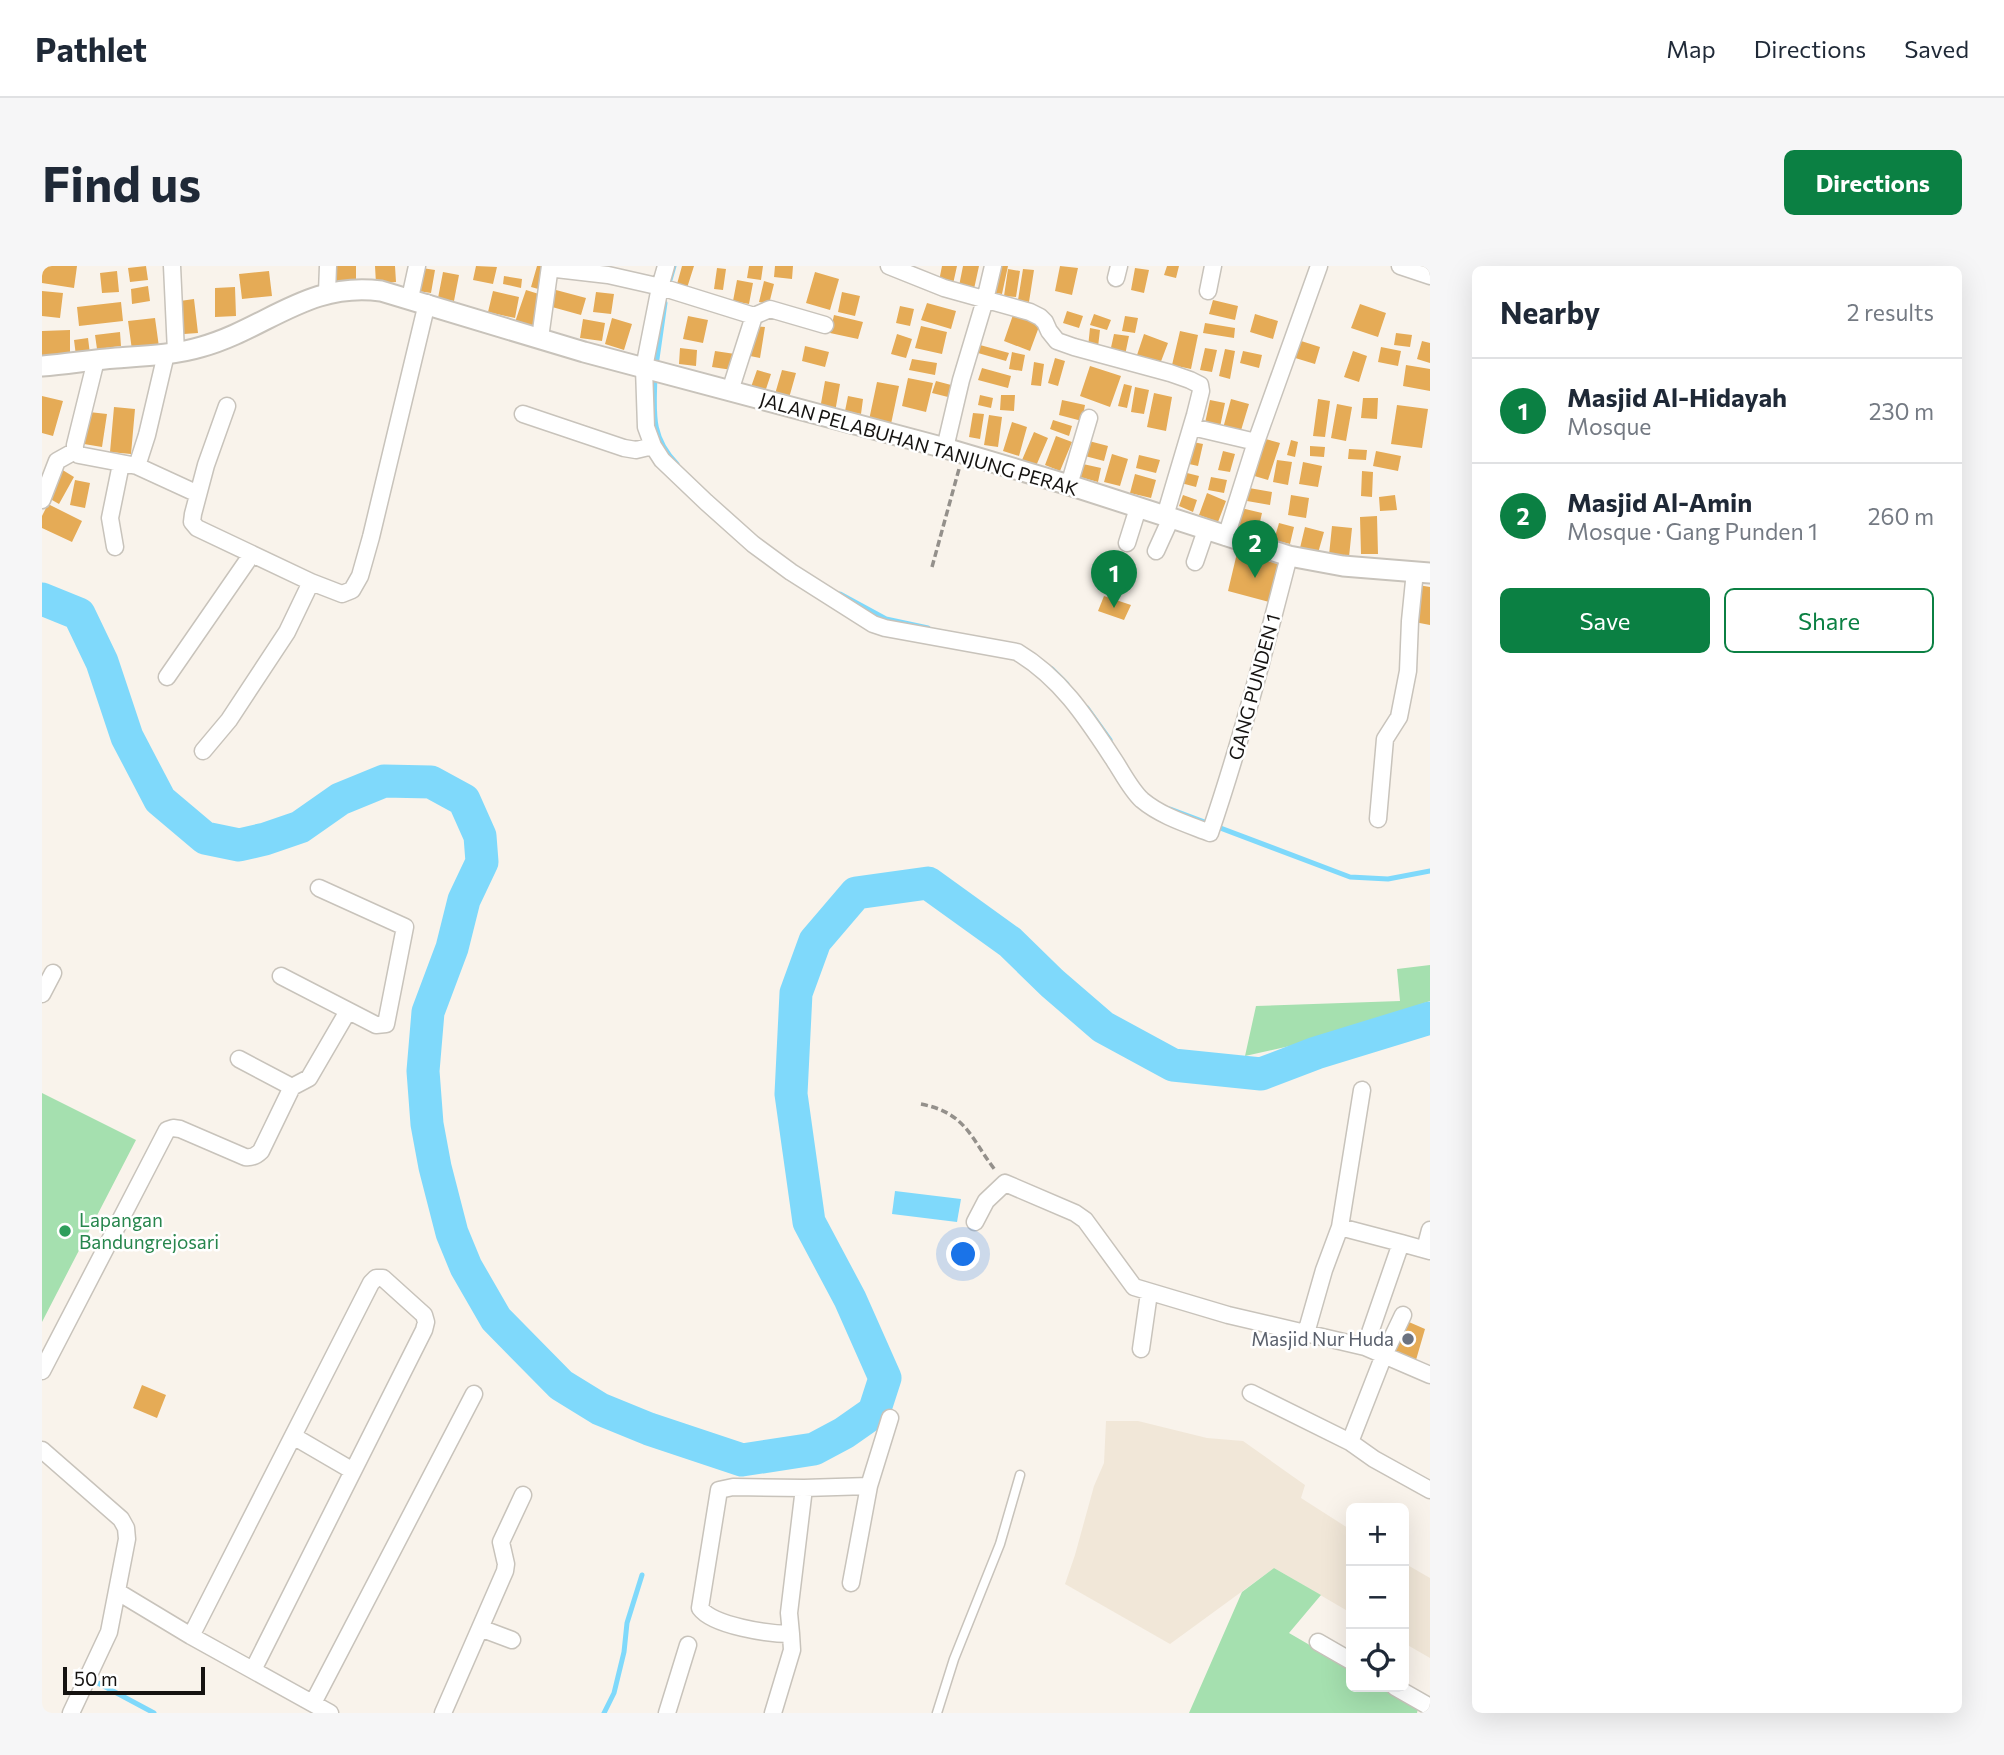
<!DOCTYPE html>
<meta charset="utf-8">
<style>
:root{--surface:#fff;--page:#f6f6f7;--text:#1f2937;--muted:#747a83;--line:#e0e1e3;--accent:#0b8043}
body{margin:0;font-family:Commissioner,sans-serif;background:var(--page);color:var(--text)}
.controls{position:absolute;right:21px;bottom:21px;display:grid;overflow:hidden;border-radius:10px;box-shadow:0 7px 28px #0002}
.controls button{width:63px;height:63px;display:grid;place-items:center;padding:0;border:0;border-bottom:2px solid var(--line);background:var(--surface);color:var(--text);font:35px sans-serif}
.scale{position:absolute;left:21px;bottom:18px;width:142px;box-sizing:border-box;padding-left:7px;border:4px solid #151311;border-top:0;font-size:19px;line-height:24px;white-space:nowrap;color:#151311;-webkit-text-stroke:5px #fff;paint-order:stroke}
.you{position:absolute;left:922px;top:989px;width:24px;height:24px;margin:-18px;border:5px solid #fff;border-radius:50%;background:#1a73e8;box-shadow:0 0 0 10px #1a73e833}
.badge{display:grid;place-items:center;width:46px;height:46px;border-radius:50%;background:var(--accent);color:#fff;font-size:23px;font-weight:700}
.pin{position:absolute;translate:-50% -58px;filter:drop-shadow(0 2px 4px #0008)}
.pin::after{content:'';position:absolute;top:37px;width:24px;height:21px;background:inherit;clip-path:polygon(0 0,100% 0,50% 100%)}
.list{margin:0;padding:0;list-style:none}
h2{display:flex;justify-content:space-between;align-items:center;height:91px;margin:0;padding:0 28px;font-size:30px}
h2 small{font-size:23px;font-weight:400;color:var(--muted)}
.list li{display:grid;grid-template-columns:46px 1fr auto;gap:21px;align-items:center;box-sizing:border-box;height:105px;padding:0 28px;border-top:2px solid var(--line)}
.list b{display:block;font-size:26px;white-space:nowrap}
.list p{margin:0;font-size:23px;white-space:nowrap;color:var(--muted)}
.list em{font-size:23px;font-style:normal;color:var(--muted)}
.actions{display:flex;gap:14px;padding:21px 28px}
.actions a{flex:1;padding:16px 0;border:2px solid var(--accent);border-radius:10px;text-align:center;font-size:24px;color:var(--accent)}
.actions .main{background:var(--accent);color:#fff}
.icon{flex:none;width:38px;height:38px;fill:none;stroke:currentColor;stroke-width:2;stroke-linecap:round;stroke-linejoin:round}
.map{position:relative;flex:none;width:1388px;height:1447px;overflow:hidden;border-radius:10px}
header{display:flex;align-items:center;gap:42px;box-sizing:border-box;height:98px;padding:0 35px;background:var(--surface);border-bottom:2px solid var(--line)}
header strong{font-size:33px}
nav{display:flex;gap:38px;margin-inline-start:auto;font-size:24px}
.intro{display:flex;align-items:center;justify-content:space-between;box-sizing:border-box;height:168px;padding:0 42px}
h1{margin:0;font-size:49px}
.button{padding:18px 32px;border-radius:10px;background:var(--accent);color:#fff;font-size:24px;font-weight:700}
main{display:flex;gap:42px;padding:0 42px}
aside{flex:1;background:var(--surface);border-radius:10px;box-shadow:0 7px 28px #0002}
.map>svg:first-child{display:block}
.built{fill:#f1e7d8}
.green{fill:#a5e0af}
.water{fill:#7fd9fb}
.lines{fill:none;stroke-linecap:round;stroke-linejoin:round}
.stream{stroke:#7fd9fb;stroke-width:5}
.river{stroke:#7fd9fb;stroke-width:33}
.building{fill:#e5ab56}
.service-casing{stroke:#c8c3bb;stroke-width:11}
.minor-casing{stroke:#c8c3bb;stroke-width:19}
.tertiary-casing{stroke:#c8c3bb;stroke-width:23}
.path{stroke:#94908b;stroke-width:3.5;stroke-dasharray:7 3.5;stroke-linecap:butt}
.service{stroke:#fff;stroke-width:8}
.minor{stroke:#fff;stroke-width:16}
.tertiary{stroke:#fff;stroke-width:19}
.leisure-dot{fill:#2e9e5b;stroke:#fff;stroke-width:2.5}
.worship-dot{fill:#6b7280;stroke:#fff;stroke-width:2.5}
.labels{text-anchor:middle;stroke-width:5;stroke-linejoin:round;paint-order:stroke}
.street-label{font-size:19px;fill:#151311;stroke:#fff}
.leisure-label{font-size:19px;fill:#27864d;stroke:#fff;text-anchor:start}
.worship-label{font-size:19px;fill:#5b616d;stroke:#fff;text-anchor:end}
</style>
<header>
<strong>Pathlet</strong>
<nav><a>Map</a><a>Directions</a><a>Saved</a></nav>
</header>
<div class="intro"><h1>Find us</h1><a class="button">Directions</a></div>
<main>
<div class="map">
<svg width="1388" height="1447" viewBox="0 0 1388 1447">
<rect width="100%" height="100%" fill="#f9f3eb"/>
<path class="built" d="M 1064,1155 L 1096,1155 L 1165,1172 L 1201,1175 L 1263,1219 L 1259,1232 L 1309,1264 L 1309,1347 L 1232,1302 L 1128,1378 L 1023,1318 L 1033,1289 L 1052,1220 L 1062,1197 Z
M 1362,1297 L 1388,1312 L 1388,1392 L 1362,1377 Z"/>
<path class="green" d="M 1388,699 L 1388,735 L 1279,773 L 1203,790 L 1214,740 L 1358,735 L 1355,703 Z
M 0,827 L 94,874 L 0,1056 Z
M 1232,1302 L 1279,1329 L 1247,1367 L 1309,1403 L 1309,1421 L 1339,1421 L 1376,1443 L 1375,1447 L 1147,1447 L 1200,1326 Z"/>
<path class="water" d="M 853,925 L 919,933 L 915,956 L 850,948 Z"/>
<g class="lines">
<path class="stream" d="M 626,21 L 632,0
M 614,100 L 623,37
M 613,110 C 612,145 608,171 635,198
M 798,328 L 844,353 L 886,362
M 1010,403 L 1025,418
M 1045,442 L 1068,474
M 1128,543 L 1308,611 L 1346,613 L 1388,605
M 56,1417 L 112,1447
M 562,1447 L 572,1427 L 582,1386 L 585,1357 L 600,1309"/>
<path class="river" d="M 0,333 L 37,348 L 60,396 L 85,471 L 118,534 L 163,572 L 197,579 L 223,573 L 258,561 L 298,533 L 342,515 L 389,516 L 422,534 L 438,570 L 440,596 L 422,634 L 410,682 L 386,746 L 381,805 L 385,858 L 393,901 L 410,967 L 424,1001 L 454,1053 L 519,1119 L 558,1143 L 607,1163 L 700,1194 L 772,1183 L 802,1167 L 832,1146 L 843,1112 L 808,1033 L 767,956 L 749,828 L 754,727 L 773,675 L 814,627 L 886,617 L 968,676 L 1010,717 L 1061,761 L 1131,799 L 1219,808 L 1274,787 L 1388,752"/>
</g>
<path class="building" d="M 0,0 L 35,0 L 32,22 L 0,17 Z
M 104,0 L 106,14 L 88,16 L 86,2 Z
M 294,0 L 314,0 L 314,18 L 295,19 Z
M 333,0 L 353,0 L 354,16 L 334,18 Z
M 434,0 L 455,1 L 451,18 L 431,14 Z
M 495,0 L 503,0 L 500,24 L 489,21 Z
M 640,0 L 652,0 L 645,22 L 635,18 Z
M 707,0 L 721,0 L 719,14 L 705,12 Z
M 733,0 L 751,0 L 750,13 L 732,11 Z
M 900,0 L 915,0 L 911,18 L 897,15 Z
M 921,0 L 937,0 L 932,23 L 917,20 Z
M 955,0 L 966,0 L 960,28 L 949,26 Z
M 1018,0 L 1036,2 L 1030,29 L 1013,25 Z
M 1125,0 L 1137,0 L 1134,12 L 1122,9 Z
M 380,2 L 393,4 L 389,27 L 376,25 Z
M 675,2 L 684,3 L 681,24 L 672,23 Z
M 1093,2 L 1107,4 L 1102,27 L 1089,24 Z
M 966,3 L 978,5 L 974,31 L 962,30 Z
M 981,3 L 992,4 L 987,36 L 976,34 Z
M 75,5 L 77,26 L 60,27 L 58,7 Z
M 227,5 L 230,30 L 200,33 L 197,8 Z
M 401,6 L 417,9 L 412,35 L 396,32 Z
M 773,6 L 797,13 L 788,44 L 764,37 Z
M 462,10 L 480,13 L 479,22 L 461,18 Z
M 695,14 L 711,17 L 707,38 L 691,35 Z
M 722,15 L 732,18 L 727,38 L 717,36 Z
M 106,20 L 108,35 L 90,38 L 89,23 Z
M 193,21 L 194,50 L 173,51 L 173,22 Z
M 484,24 L 500,29 L 490,61 L 473,56 Z
M 514,24 L 544,32 L 539,49 L 510,41 Z
M 0,25 L 21,27 L 18,52 L 0,50 Z
M 451,25 L 477,31 L 473,52 L 446,46 Z
M 554,26 L 572,28 L 569,48 L 551,46 Z
M 800,26 L 818,30 L 813,50 L 796,46 Z
M 152,33 L 156,67 L 142,68 L 138,35 Z
M 1171,34 L 1196,40 L 1193,54 L 1167,48 Z
M 79,36 L 81,55 L 37,60 L 35,41 Z
M 885,37 L 914,45 L 909,63 L 879,54 Z
M 1318,38 L 1344,47 L 1336,71 L 1309,62 Z
M 858,40 L 872,43 L 868,60 L 854,57 Z
M 1025,45 L 1041,50 L 1037,62 L 1021,57 Z
M 1052,48 L 1069,54 L 1065,64 L 1048,59 Z
M 1213,48 L 1236,55 L 1231,73 L 1208,66 Z
M 792,49 L 821,56 L 816,73 L 788,67 Z
M 971,49 L 998,58 L 988,85 L 962,75 Z
M 646,50 L 666,54 L 661,77 L 641,73 Z
M 1083,50 L 1096,52 L 1093,67 L 1080,65 Z
M 113,52 L 117,81 L 90,84 L 86,55 Z
M 570,52 L 590,58 L 582,84 L 563,78 Z
M 541,53 L 563,57 L 560,75 L 538,72 Z
M 1163,57 L 1193,62 L 1192,72 L 1161,67 Z
M 713,60 L 723,61 L 718,92 L 708,90 Z
M 879,60 L 905,66 L 900,88 L 873,82 Z
M 1048,62 L 1058,64 L 1056,81 L 1046,81 Z
M 28,64 L 28,90 L 0,90 L 0,65 Z
M 1138,65 L 1156,69 L 1149,103 L 1130,99 Z
M 78,66 L 79,80 L 55,83 L 53,69 Z
M 1354,67 L 1370,69 L 1368,81 L 1352,79 Z
M 855,68 L 870,73 L 864,92 L 849,88 Z
M 1072,68 L 1087,70 L 1083,89 L 1068,86 Z
M 1102,68 L 1126,77 L 1118,98 L 1095,89 Z
M 46,72 L 48,88 L 34,90 L 32,74 Z
M 1256,74 L 1278,81 L 1273,98 L 1250,91 Z
M 1380,75 L 1388,77 L 1388,97 L 1375,93 Z
M 938,79 L 967,87 L 964,95 L 936,87 Z
M 763,80 L 787,86 L 783,101 L 760,95 Z
M 1339,81 L 1359,85 L 1356,100 L 1336,96 Z
M 638,82 L 655,84 L 654,100 L 637,98 Z
M 1163,82 L 1175,84 L 1170,106 L 1158,104 Z
M 1183,83 L 1193,85 L 1188,113 L 1177,110 Z
M 673,85 L 693,88 L 690,104 L 670,101 Z
M 1201,85 L 1220,89 L 1217,102 L 1198,97 Z
M 1311,85 L 1325,90 L 1317,116 L 1302,111 Z
M 970,86 L 983,89 L 980,105 L 967,103 Z
M 1013,92 L 1023,95 L 1016,120 L 1006,117 Z
M 870,93 L 895,97 L 893,109 L 867,104 Z
M 992,96 L 1002,98 L 999,120 L 989,119 Z
M 1364,99 L 1388,103 L 1388,125 L 1361,120 Z
M 1048,100 L 1079,110 L 1068,141 L 1038,130 Z
M 940,102 L 969,110 L 966,122 L 936,114 Z
M 715,104 L 729,108 L 723,126 L 709,121 Z
M 740,104 L 754,107 L 747,132 L 733,128 Z
M 866,112 L 891,117 L 884,146 L 860,140 Z
M 783,115 L 798,118 L 793,146 L 778,143 Z
M 894,115 L 913,120 L 910,132 L 890,127 Z
M 835,116 L 857,120 L 849,158 L 827,154 Z
M 1082,118 L 1090,120 L 1085,142 L 1076,140 Z
M 1093,121 L 1107,124 L 1102,148 L 1089,146 Z
M 1112,127 L 1130,131 L 1124,165 L 1105,161 Z
M 938,129 L 951,132 L 949,142 L 936,139 Z
M 959,129 L 973,129 L 972,145 L 958,144 Z
M 0,130 L 21,135 L 11,170 L 0,167 Z
M 806,130 L 821,133 L 819,148 L 803,145 Z
M 1321,132 L 1336,132 L 1335,153 L 1319,152 Z
M 1189,133 L 1207,138 L 1197,171 L 1180,166 Z
M 1276,133 L 1288,135 L 1283,171 L 1271,170 Z
M 1020,134 L 1043,139 L 1040,155 L 1017,149 Z
M 1168,134 L 1183,137 L 1178,161 L 1163,157 Z
M 1295,138 L 1310,141 L 1304,175 L 1289,172 Z
M 1355,139 L 1386,143 L 1380,182 L 1349,178 Z
M 72,141 L 93,143 L 89,188 L 68,186 Z
M 47,146 L 65,148 L 60,181 L 42,178 Z
M 931,147 L 942,148 L 938,173 L 927,171 Z
M 947,149 L 960,151 L 956,181 L 942,179 Z
M 1011,154 L 1030,160 L 1027,170 L 1008,163 Z
M 970,156 L 985,161 L 977,190 L 961,185 Z
M 992,166 L 1006,172 L 994,200 L 980,194 Z
M 1014,170 L 1030,176 L 1018,205 L 1003,199 Z
M 1220,172 L 1238,177 L 1226,214 L 1209,209 Z
M 1249,174 L 1256,176 L 1253,191 L 1245,189 Z
M 1047,175 L 1066,180 L 1062,195 L 1043,190 Z
M 1151,176 L 1161,178 L 1156,200 L 1147,198 Z
M 1268,180 L 1283,181 L 1282,191 L 1268,190 Z
M 1307,183 L 1325,184 L 1324,194 L 1306,193 Z
M 1181,185 L 1193,188 L 1188,206 L 1176,204 Z
M 1334,185 L 1359,190 L 1356,205 L 1331,200 Z
M 1070,188 L 1086,193 L 1078,220 L 1062,216 Z
M 1097,189 L 1118,194 L 1114,207 L 1094,202 Z
M 1235,194 L 1250,196 L 1246,219 L 1231,216 Z
M 1261,196 L 1280,200 L 1276,221 L 1257,218 Z
M 1041,198 L 1059,202 L 1056,216 L 1038,211 Z
M 19,203 L 32,211 L 17,238 L 3,230 Z
M 1320,205 L 1331,206 L 1330,231 L 1319,230 Z
M 1141,206 L 1157,210 L 1154,221 L 1139,217 Z
M 1093,208 L 1114,214 L 1109,232 L 1088,227 Z
M 1169,211 L 1185,214 L 1182,227 L 1166,224 Z
M 33,214 L 48,217 L 43,242 L 28,239 Z
M 1207,222 L 1230,226 L 1228,239 L 1205,235 Z
M 1165,227 L 1184,235 L 1176,256 L 1157,249 Z
M 1141,229 L 1155,234 L 1151,246 L 1137,240 Z
M 1249,229 L 1267,232 L 1264,252 L 1246,249 Z
M 1353,229 L 1355,244 L 1338,245 L 1337,231 Z
M 6,238 L 40,255 L 30,276 L 0,262 L 0,250 Z
M 1199,242 L 1220,247 L 1215,269 L 1193,263 Z
M 1335,250 L 1336,288 L 1319,288 L 1318,251 Z
M 1237,257 L 1252,261 L 1248,278 L 1232,274 Z
M 1290,260 L 1310,262 L 1307,291 L 1287,289 Z
M 1263,261 L 1282,266 L 1276,287 L 1258,282 Z
M 1195,287 L 1241,299 L 1231,337 L 1186,325 Z
M 1364,317 L 1388,321 L 1388,359 L 1362,354 Z
M 1062,330 L 1089,339 L 1082,354 L 1056,345 Z
M 1360,1053 L 1383,1063 L 1374,1094 L 1347,1083 Z
M 100,1119 L 124,1129 L 115,1152 L 91,1142 Z"/>
<g class="lines">
<defs>
<path id="service" d="M 895,1447 L 912,1393 L 958,1278 L 978,1209"/>
<path id="minor" d="M 130,0 L 134,86
M 624,0 L 618,21 L 602,102 L 604,161 L 611,180 L 620,194 L 664,236 L 711,278 L 749,306 L 831,358 L 843,362 L 975,386 C 1019,412 1045,453 1072,494 C 1080,506 1089,524 1100,534 C 1119,550 1145,558 1168,567 C 1199,476 1223,383 1247,290
M 847,0 L 902,22 L 988,46 L 998,51 L 1003,56 L 1007,65 L 1015,75 L 1032,81 L 1128,107 L 1148,114 L 1158,119 L 1159,125 L 1153,149 L 1123,250
M 1358,0 L 1388,10
M 1074,12 L 1077,0
M 1166,25 L 1171,0
M 285,27 L 286,0
M 368,32 L 375,0
M 498,72 L 508,0 L 514,3 L 566,9 L 619,21 L 712,50
M 54,94 L 33,179 L 33,185 L 37,189 L 95,200 L 156,228
M 688,125 L 712,50 L 728,43 L 783,59
M 185,140 L 164,199 L 151,248 L 150,256 L 155,262 L 269,316 L 300,328 L 310,324 L 318,310 L 329,271 L 385,37
M 481,148 L 582,182 L 594,184 L 611,180
M 1150,161 L 1214,176
M 903,182 L 919,114 L 943,34 L 951,0
M 95,200 L 105,169 L 124,88
M 1027,219 L 1047,152
M 0,234 L 15,195 L 33,185
M 1184,271 L 1214,176 L 1277,0
M 1085,277 L 1096,242
M 73,281 L 68,252 L 79,198
M 1114,285 L 1129,252
M 1153,296 L 1164,264
M 125,411 L 210,288
M 161,485 L 187,454 L 245,366 L 269,316
M 1336,553 L 1343,473 L 1357,451 L 1366,405 L 1368,355 L 1373,305
M 239,710 L 334,759 L 344,758 L 363,661 L 277,622
M 0,728 L 11,707
M 197,793 L 250,821
M 933,956 L 944,935 L 963,917 L 1033,947 L 1043,954 L 1092,1021 L 1186,1049 L 1323,1081 L 1388,1109
M 1298,961 L 1359,977
M 1383,983 L 1388,964
M 1264,1067 L 1282,1004 L 1298,961 L 1320,824
M 1323,1081 L 1359,977 L 1388,985
M 1099,1083 L 1107,1027
M 0,1105 L 125,864 L 131,862 L 138,863 L 203,891 C 210,892 214,890 219,885 L 250,821 L 267,812 L 306,745
M 1209,1127 L 1308,1176 L 1342,1089 L 1361,1049
M 251,1170 L 311,1205
M 1308,1176 L 1332,1193 L 1388,1224
M 0,1184 L 79,1253 L 84,1262 L 85,1273 L 67,1366 L 29,1447
M 809,1317 L 827,1220
M 76,1326 L 149,1370 L 288,1447
M 438,1362 L 470,1374
M 749,1368 L 747,1347 L 762,1222
M 149,1370 L 329,1017 L 334,1012 L 341,1012 L 382,1049 L 384,1056 L 382,1064 L 211,1404
M 1276,1376 L 1309,1395
M 1353,1421 L 1388,1441
M 271,1437 L 432,1128
M 401,1447 L 463,1305 L 464,1298 L 459,1276 L 481,1229
M 625,1447 L 646,1379
M 731,1447 L 750,1384 L 749,1368 C 727,1368 671,1360 658,1342 L 677,1224 L 691,1221 L 762,1222 L 827,1220 L 848,1152"/>
<path id="tertiary" d="M 0,100 C 25,98 49,94 74,92 C 103,90 132,89 159,81 C 224,63 266,15 339,25 L 542,86 L 903,182 L 1027,219 L 1247,290 L 1301,300 L 1388,307"/>
</defs>
<use href="#service" class="service-casing"/>
<use href="#minor" class="minor-casing"/>
<use href="#tertiary" class="tertiary-casing"/>
<path class="path" d="M 890,301 L 917,203
M 879,838 C 924,847 928,871 953,904"/>
<use href="#service" class="service"/>
<use href="#minor" class="minor"/>
<use href="#tertiary" class="tertiary"/>
</g>
<circle class="leisure-dot" cx="23" cy="965" r="7"/>
<circle class="worship-dot" cx="1366" cy="1073" r="7"/>
<g class="labels">
<g class="street-label">
<text transform="translate(877 178) rotate(16)" y="7">JALAN PELABUHAN TANJUNG PERAK</text>
<text transform="translate(1212 421) rotate(-75)" y="7">GANG PUNDEN 1</text>
</g>
<g class="leisure-label">
<text x="37" y="961">Lapangan<tspan x="37" dy="22">Bandungrejosari</tspan></text>
</g>
<g class="worship-label">
<text x="1352" y="1080">Masjid Nur Huda</text>
</g>
</g>
</svg>
<div class="controls">
<button>+</button>
<button>−</button>
<button><svg class="icon" aria-label="locate" viewBox="0 0 24 24"><circle cx="12" cy="12" r="6"/><path d="M12 2v4M12 18v4M2 12h4M18 12h4"/></svg></button>
</div>
<div class="scale">50 m</div>
<div class="you"></div>
<div class="pin badge" style="left:1072px;top:342px">1</div>
<div class="pin badge" style="left:1213px;top:312px">2</div>
</div>
<aside>
<h2>Nearby<small>2 results</small></h2>
<ul class="list">
<li><span class="badge">1</span><div><b>Masjid Al-Hidayah</b><p>Mosque</p></div><em>230 m</em></li>
<li><span class="badge">2</span><div><b>Masjid Al-Amin</b><p>Mosque · Gang Punden 1</p></div><em>260 m</em></li>
</ul>
<div class="actions"><a class="main">Save</a><a>Share</a></div>
</aside>
</main>
